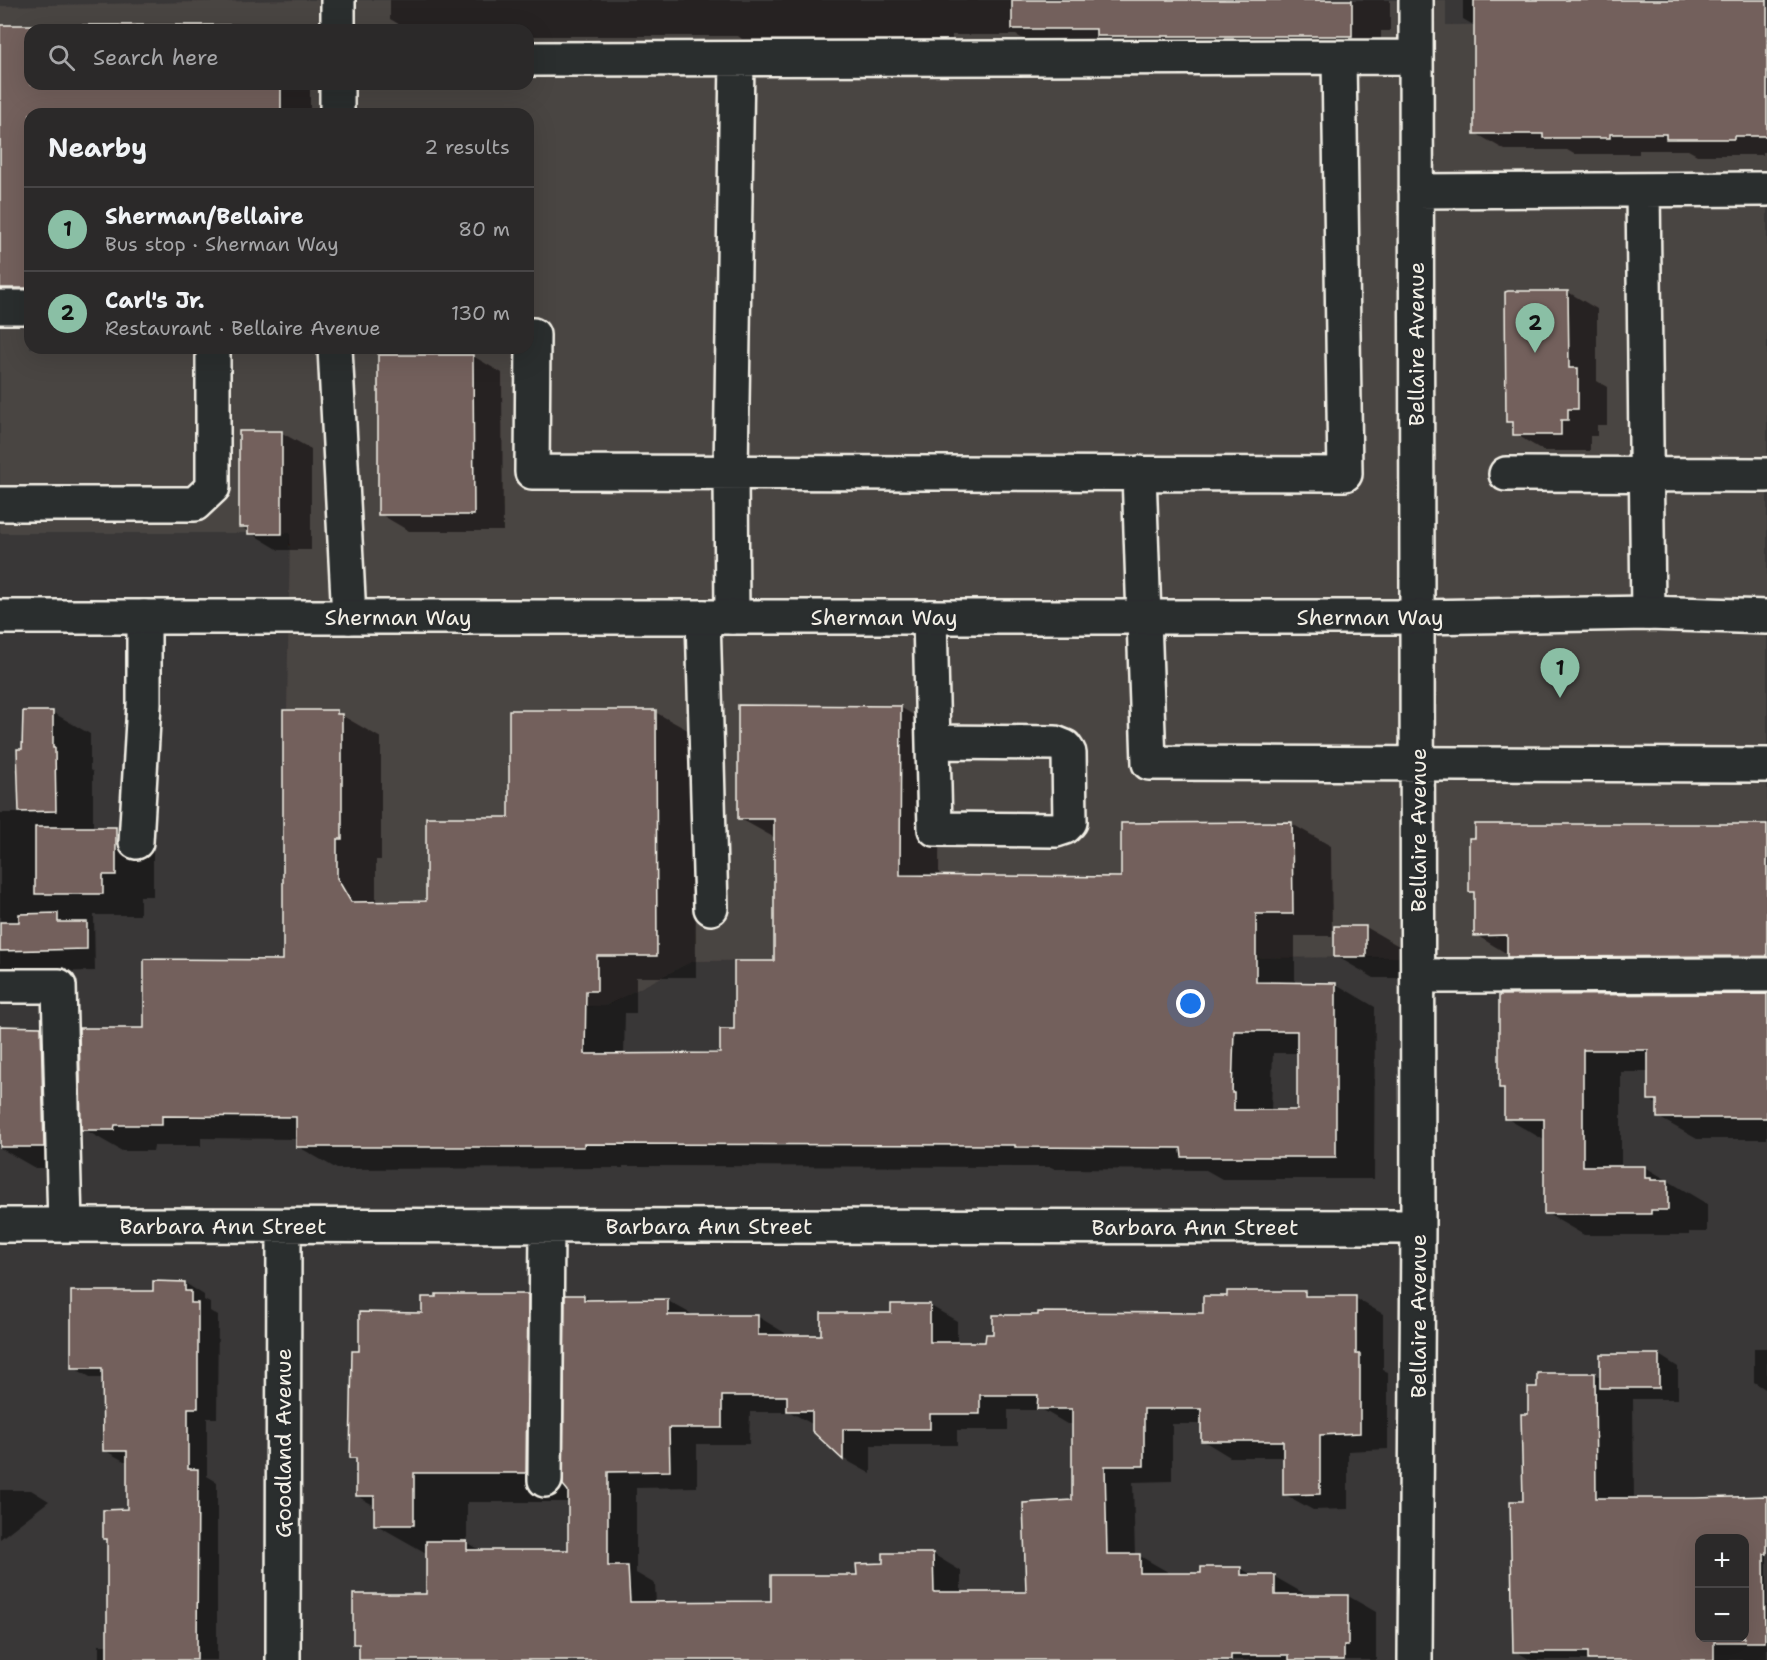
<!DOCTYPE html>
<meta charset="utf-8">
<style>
:root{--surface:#2b2929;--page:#373535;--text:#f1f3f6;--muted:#a6a6a8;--line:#474546;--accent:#8abfa5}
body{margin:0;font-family:"Shantell Sans",sans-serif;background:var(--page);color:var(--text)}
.controls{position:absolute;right:18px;bottom:18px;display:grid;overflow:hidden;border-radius:12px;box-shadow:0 6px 24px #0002}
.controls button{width:54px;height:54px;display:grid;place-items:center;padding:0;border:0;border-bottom:2px solid var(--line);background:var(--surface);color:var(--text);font:30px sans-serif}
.you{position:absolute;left:1191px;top:1004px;width:21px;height:21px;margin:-15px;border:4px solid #fff;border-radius:50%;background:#1a73e8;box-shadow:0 0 0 9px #1a73e833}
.badge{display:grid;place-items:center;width:39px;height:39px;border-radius:50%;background:var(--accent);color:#111;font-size:20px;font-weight:700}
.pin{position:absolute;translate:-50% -50px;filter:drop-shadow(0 2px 3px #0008)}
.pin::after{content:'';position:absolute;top:32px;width:21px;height:18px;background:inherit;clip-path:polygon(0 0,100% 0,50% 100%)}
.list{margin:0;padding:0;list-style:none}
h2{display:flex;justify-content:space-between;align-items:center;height:78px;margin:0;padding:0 24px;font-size:26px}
h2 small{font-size:20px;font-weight:400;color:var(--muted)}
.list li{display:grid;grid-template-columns:39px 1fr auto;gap:18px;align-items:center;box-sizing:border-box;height:84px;padding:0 24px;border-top:2px solid var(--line)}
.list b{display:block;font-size:22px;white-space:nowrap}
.list p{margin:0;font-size:20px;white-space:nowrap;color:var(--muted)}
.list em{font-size:20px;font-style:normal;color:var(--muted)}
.icon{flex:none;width:33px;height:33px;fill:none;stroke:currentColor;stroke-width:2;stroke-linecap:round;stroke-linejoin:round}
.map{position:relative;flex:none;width:1767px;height:1660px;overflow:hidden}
.search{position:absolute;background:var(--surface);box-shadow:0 6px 24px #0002;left:24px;top:24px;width:510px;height:66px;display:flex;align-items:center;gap:15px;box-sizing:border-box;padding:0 21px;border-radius:18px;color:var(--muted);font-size:22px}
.panel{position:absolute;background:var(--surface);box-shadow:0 6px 24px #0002;left:24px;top:108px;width:510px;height:246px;border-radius:18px}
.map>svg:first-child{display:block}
.built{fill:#4a4442;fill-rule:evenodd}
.shadow{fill:#0007;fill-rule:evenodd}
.building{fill:#73615c;stroke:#f4f1e8;stroke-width:1.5;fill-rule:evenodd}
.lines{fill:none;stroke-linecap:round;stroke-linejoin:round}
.minor-casing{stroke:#f4f1e8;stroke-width:38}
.major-casing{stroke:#f4f1e8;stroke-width:38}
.minor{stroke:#2a2d2e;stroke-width:33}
.major{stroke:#2a2d2e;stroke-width:33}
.labels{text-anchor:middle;stroke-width:4.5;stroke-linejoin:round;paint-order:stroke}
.street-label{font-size:22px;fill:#f4f1e8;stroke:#2a2d2e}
</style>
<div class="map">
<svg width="1767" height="1660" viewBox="0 0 1767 1660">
<rect width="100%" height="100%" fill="#393737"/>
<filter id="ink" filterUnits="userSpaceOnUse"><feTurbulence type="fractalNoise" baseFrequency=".0167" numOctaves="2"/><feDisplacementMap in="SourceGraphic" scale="12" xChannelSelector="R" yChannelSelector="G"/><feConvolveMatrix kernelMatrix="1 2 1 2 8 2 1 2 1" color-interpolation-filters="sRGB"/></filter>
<g filter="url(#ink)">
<path class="built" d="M 298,0 L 1446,0 L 1446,25 L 1767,23 L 1767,955 L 693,961 L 605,1006 L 282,1008 L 290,533 L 0,533 L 0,6 ZM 30,30 L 528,30 L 528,84 L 30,84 ZM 30,114 L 528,114 L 528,348 L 30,348 Z"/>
<path class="shadow" d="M 390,0 L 1390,0 L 1390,31 L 1381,31 L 1381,52 L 1043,45 L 1034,40 L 1025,40 L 1016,35 L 952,35 L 952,39 L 742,39 L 738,36 L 528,36 L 528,30 L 409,30 L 390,19 Z
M 1463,0 L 1767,0 L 1767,152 L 1763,152 L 1763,155 L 1697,155 L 1688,150 L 1639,150 L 1639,154 L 1574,154 L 1567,150 L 1505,150 L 1475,133 L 1475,26 L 1463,19 Z
M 0,26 L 281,27 L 286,30 L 30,30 L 30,84 L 310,84 L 310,114 L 30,114 L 30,305 L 0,305 Z
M 1568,292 L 1597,309 L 1597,381 L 1607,387 L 1607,425 L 1597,425 L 1597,436 L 1590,436 L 1590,451 L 1544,451 L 1515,434 L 1515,425 L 1508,421 Z
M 473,356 L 502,373 L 503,531 L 409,531 L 380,514 Z
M 282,433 L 311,449 L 311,550 L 279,550 L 241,527 Z
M 900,707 L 940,730 L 939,877 L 1123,878 L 1292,824 L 1331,846 L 1332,936 L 1295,936 L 1295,984 L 1336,984 L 1375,1007 L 1374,1179 L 1222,1179 L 1206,1170 L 1055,1169 L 1051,1167 L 623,1166 L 623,1168 L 337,1169 L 297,1146 L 297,1139 L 201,1138 L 201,1146 L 154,1146 L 153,1151 L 122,1151 L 80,1127 L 81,1168 L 35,1168 L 0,1148 L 0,1028 L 41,1028 L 81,1051 L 146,1030 L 285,961 L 336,712 L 381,738 L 381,860 L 376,860 L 376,902 L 428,903 L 511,819 L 655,712 L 695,734 L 696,977 L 636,977 L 636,1013 L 625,1013 L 624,1055 L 722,1055 L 775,963 L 775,838 L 739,818 ZM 1273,1053 L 1299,1053 L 1299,1111 L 1271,1111 Z
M 52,712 L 90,734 L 90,770 L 93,772 L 93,829 L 116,829 L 153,850 L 153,896 L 140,896 L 140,915 L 94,915 L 95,971 L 40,972 L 0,978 L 0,813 L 19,813 L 18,750 L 24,750 Z
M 1767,825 L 1767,978 L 1547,978 L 1476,935 L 1476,894 L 1470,891 Z
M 1366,927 L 1404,949 L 1404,978 L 1374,978 L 1336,956 Z
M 1767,995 L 1767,1139 L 1697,1139 L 1658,1117 L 1658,1105 L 1649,1099 L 1649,1072 L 1621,1072 L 1621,1167 L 1645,1167 L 1707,1204 L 1707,1232 L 1689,1232 L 1689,1235 L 1584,1235 L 1546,1213 L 1544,1140 L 1506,1118 L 1506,1090 L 1501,1087 L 1501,996 Z
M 185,1283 L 204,1295 L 204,1300 L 210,1303 L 210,1311 L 218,1316 L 217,1418 L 207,1418 L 207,1476 L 217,1482 L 217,1660 L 99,1660 L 99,1645 L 108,1645 L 108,1541 L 104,1538 L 129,1510 L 129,1461 L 124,1461 L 104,1450 L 103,1378 L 92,1378 L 72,1367 L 154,1292 Z
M 1305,1293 L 1314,1298 L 1355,1298 L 1383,1314 L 1383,1370 L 1388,1372 L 1388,1449 L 1348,1451 L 1348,1509 L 1313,1510 L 1284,1494 L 1284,1457 L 1230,1457 L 1202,1440 L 1202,1424 L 1172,1424 L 1172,1481 L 1133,1482 L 1135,1556 L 1140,1556 L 1168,1572 L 1168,1575 L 1203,1575 L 1240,1568 L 1256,1577 L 1275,1577 L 1303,1593 L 1303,1596 L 1348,1596 L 1376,1612 L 1376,1660 L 360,1660 L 360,1647 L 354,1643 L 428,1596 L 428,1554 L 375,1524 L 375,1506 L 357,1496 L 357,1460 L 352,1457 L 361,1352 L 423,1315 L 527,1296 L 566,1318 L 567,1296 L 584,1296 L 593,1301 L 668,1301 L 695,1316 L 757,1316 L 785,1333 L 785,1336 L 823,1336 L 893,1315 L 929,1305 L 957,1321 L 957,1344 L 987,1344 L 1204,1315 ZM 1008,1410 L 1043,1410 L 1067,1424 L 1074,1424 L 1074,1502 L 1028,1593 L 961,1593 L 961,1571 L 933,1554 L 884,1565 L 858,1577 L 772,1603 L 656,1604 L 655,1584 L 636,1573 L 636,1488 L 697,1487 L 697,1444 L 749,1444 L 750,1412 L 790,1412 L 814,1425 L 814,1430 L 844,1459 L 871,1474 L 871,1445 L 957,1445 L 957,1430 L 1008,1430 ZM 467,1502 L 569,1502 L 569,1552 L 483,1552 L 467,1542 Z
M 1767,1338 L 1767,1390 L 1754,1382 L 1754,1348 L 1767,1348 Z
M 1659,1355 L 1678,1367 L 1678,1399 L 1633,1399 L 1634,1500 L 1751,1498 L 1751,1496 L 1767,1496 L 1767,1660 L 1531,1660 L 1515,1651 L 1530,1416 L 1539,1388 L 1595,1374 L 1601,1378 ZM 1700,1538 L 1744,1538 L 1744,1638 L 1700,1638 Z
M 0,1490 L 31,1490 L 49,1501 L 0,1539 Z"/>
<path class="building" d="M 1012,0 L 1352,0 L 1352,36 L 1096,36 L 1096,29 L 1012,29 Z
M 1474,0 L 1767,0 L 1767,136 L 1734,136 L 1734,139 L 1666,139 L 1666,134 L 1610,134 L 1610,138 L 1543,138 L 1543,134 L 1474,134 Z
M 0,25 L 281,25 L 281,30 L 30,30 L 30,84 L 281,84 L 281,114 L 30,114 L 30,288 L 0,288 Z
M 1508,291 L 1568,291 L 1569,368 L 1578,368 L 1578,409 L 1568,409 L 1568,420 L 1561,420 L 1561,435 L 1513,435 L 1513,422 L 1506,422 L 1505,292 Z
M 378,355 L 473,355 L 474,515 L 378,515 Z
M 239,431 L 282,431 L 282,534 L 248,534 L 248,527 L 239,527 Z
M 738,705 L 901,706 L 900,875 L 1121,877 L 1121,823 L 1292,822 L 1293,914 L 1256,914 L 1256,982 L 1336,983 L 1336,1157 L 1182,1157 L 1181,1148 L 1015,1147 L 1015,1145 L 584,1144 L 584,1147 L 296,1147 L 296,1117 L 162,1116 L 162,1125 L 115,1125 L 114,1130 L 81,1130 L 79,1028 L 144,1028 L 144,959 L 283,960 L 283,710 L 337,710 L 337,714 L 342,714 L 342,839 L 337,839 L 337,878 L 351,902 L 426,901 L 426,817 L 509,817 L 509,710 L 656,710 L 657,956 L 597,956 L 597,991 L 586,991 L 585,1054 L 720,1053 L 720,1029 L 734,1029 L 734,961 L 774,961 L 774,819 L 738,819 ZM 1234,1031 L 1297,1031 L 1297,1110 L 1234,1110 L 1234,1093 L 1232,1093 Z
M 23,711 L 53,711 L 53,748 L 55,748 L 56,811 L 19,812 L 17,749 L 22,749 Z
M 1475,824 L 1767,824 L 1767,956 L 1507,957 L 1507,935 L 1474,936 L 1474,892 L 1469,892 L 1469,838 L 1475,838 Z
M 35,827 L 116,827 L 116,875 L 103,875 L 103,894 L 35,894 Z
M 58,913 L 58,922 L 87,922 L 87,949 L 0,951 L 0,922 L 19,922 L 19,914 Z
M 1334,926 L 1366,926 L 1366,957 L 1334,957 Z
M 1767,994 L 1767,1118 L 1657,1118 L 1657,1100 L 1648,1100 L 1648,1050 L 1583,1050 L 1583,1166 L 1645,1166 L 1645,1178 L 1651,1178 L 1651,1180 L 1668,1180 L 1668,1210 L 1651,1210 L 1651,1214 L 1544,1214 L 1544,1119 L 1504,1119 L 1504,1088 L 1499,1088 L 1499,995 Z
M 0,1026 L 41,1027 L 44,1147 L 0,1147 Z
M 153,1281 L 185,1282 L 185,1291 L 191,1291 L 191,1303 L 198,1303 L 198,1408 L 188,1408 L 188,1469 L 198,1469 L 197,1660 L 107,1660 L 107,1539 L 103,1539 L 103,1510 L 127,1509 L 127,1451 L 103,1451 L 102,1368 L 71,1368 L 71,1291 L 153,1291 Z
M 1227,1291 L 1305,1291 L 1305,1296 L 1356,1296 L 1356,1354 L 1360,1354 L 1360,1433 L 1320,1435 L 1320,1494 L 1283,1495 L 1283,1441 L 1201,1441 L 1201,1409 L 1144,1409 L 1144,1466 L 1105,1466 L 1107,1554 L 1140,1554 L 1140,1573 L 1201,1573 L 1201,1567 L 1241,1567 L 1241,1575 L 1275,1575 L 1275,1595 L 1348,1595 L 1348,1645 L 1344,1645 L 1344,1660 L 1289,1660 L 1289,1655 L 1231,1655 L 1231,1660 L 359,1660 L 359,1644 L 353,1644 L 353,1594 L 426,1594 L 426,1541 L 467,1541 L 467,1550 L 568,1550 L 568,1491 L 563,1485 L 565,1295 L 584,1295 L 584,1300 L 668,1299 L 668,1315 L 758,1315 L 758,1335 L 821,1335 L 821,1313 L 891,1313 L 891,1304 L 930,1304 L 930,1342 L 985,1342 L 986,1334 L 993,1334 L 993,1315 L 1038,1315 L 1038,1312 L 1203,1313 L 1203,1296 L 1227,1296 ZM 980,1395 L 1038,1395 L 1037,1409 L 1072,1409 L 1072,1500 L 1023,1503 L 1026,1592 L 934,1592 L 933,1553 L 883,1553 L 883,1563 L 856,1564 L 857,1575 L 771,1575 L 771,1601 L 630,1602 L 628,1566 L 608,1566 L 608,1472 L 670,1471 L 669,1428 L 722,1428 L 722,1396 L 787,1396 L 787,1411 L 812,1411 L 812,1431 L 843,1460 L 843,1429 L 930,1429 L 930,1414 L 980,1414 Z
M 436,1294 L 528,1294 L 526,1473 L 414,1473 L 414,1525 L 374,1525 L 374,1496 L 356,1496 L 356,1458 L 350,1458 L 352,1351 L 359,1351 L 359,1312 L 422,1313 L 422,1297 L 436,1297 Z
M 1600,1354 L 1659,1354 L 1659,1388 L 1600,1388 Z
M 1537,1373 L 1595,1373 L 1596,1498 L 1695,1498 L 1767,1496 L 1767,1554 L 1764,1554 L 1765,1642 L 1714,1642 L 1714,1660 L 1588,1660 L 1588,1652 L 1513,1652 L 1510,1501 L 1523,1501 L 1521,1414 L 1528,1414 L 1528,1387 L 1537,1387 ZM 1700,1539 L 1744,1539 L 1744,1638 L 1700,1638 Z"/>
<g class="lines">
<defs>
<path id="minor" d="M 338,30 L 338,0
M 528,59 L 1416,57
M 337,114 L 337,84
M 1643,190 L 1648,613
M 1416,191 L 1767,189
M 0,307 L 30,307
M 528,335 L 533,335 L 532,472 L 1345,474 L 1339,58
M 335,348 L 349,617
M 1139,473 L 1149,763 L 1767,765
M 1506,474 L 1767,475
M 0,504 L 195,504 L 213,487 L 213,348
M 703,617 L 711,908
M 732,617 L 731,472 L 737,59
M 930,617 L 935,829 L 1056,830 L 1065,827 L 1070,822 L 1069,753 L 1065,747 L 1055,743 L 933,742
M 136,842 L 144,704 L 144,617
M 1418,976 L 1767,975
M 0,986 L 59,986 L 65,1225
M 0,1225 L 1418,1227
M 545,1480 L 547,1226
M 283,1660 L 284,1226
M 1415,1660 L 1418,1227 L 1416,0"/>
<path id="major" d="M 0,617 L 1417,617 L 1648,613 L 1767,617"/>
</defs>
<use href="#minor" class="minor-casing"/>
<use href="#major" class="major-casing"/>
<use href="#minor" class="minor"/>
<use href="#major" class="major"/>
</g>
</g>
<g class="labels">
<g class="street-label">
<text transform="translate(1416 344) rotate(-90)" y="8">Bellaire Avenue</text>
<text x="398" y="625">Sherman Way</text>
<text x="884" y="625">Sherman Way</text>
<text x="1370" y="625">Sherman Way</text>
<text transform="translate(1418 830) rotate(-90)" y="8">Bellaire Avenue</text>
<text x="223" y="1234">Barbara Ann Street</text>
<text x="709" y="1234">Barbara Ann Street</text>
<text x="1195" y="1235">Barbara Ann Street</text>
<text transform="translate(1418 1316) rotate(-90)" y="8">Bellaire Avenue</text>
<text transform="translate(283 1443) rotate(-90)" y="8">Goodland Avenue</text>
</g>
</g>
</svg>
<div class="controls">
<button>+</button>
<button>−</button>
</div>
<div class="you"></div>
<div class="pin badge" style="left:1560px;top:698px">1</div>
<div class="pin badge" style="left:1535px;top:353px">2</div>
<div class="search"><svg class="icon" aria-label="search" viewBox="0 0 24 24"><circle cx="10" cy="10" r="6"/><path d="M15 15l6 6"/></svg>Search here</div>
<section class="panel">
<h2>Nearby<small>2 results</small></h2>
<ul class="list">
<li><span class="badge">1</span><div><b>Sherman/Bellaire</b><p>Bus stop · Sherman Way</p></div><em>80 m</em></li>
<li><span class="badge">2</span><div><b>Carl's Jr.</b><p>Restaurant · Bellaire Avenue</p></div><em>130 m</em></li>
</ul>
</section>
</div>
